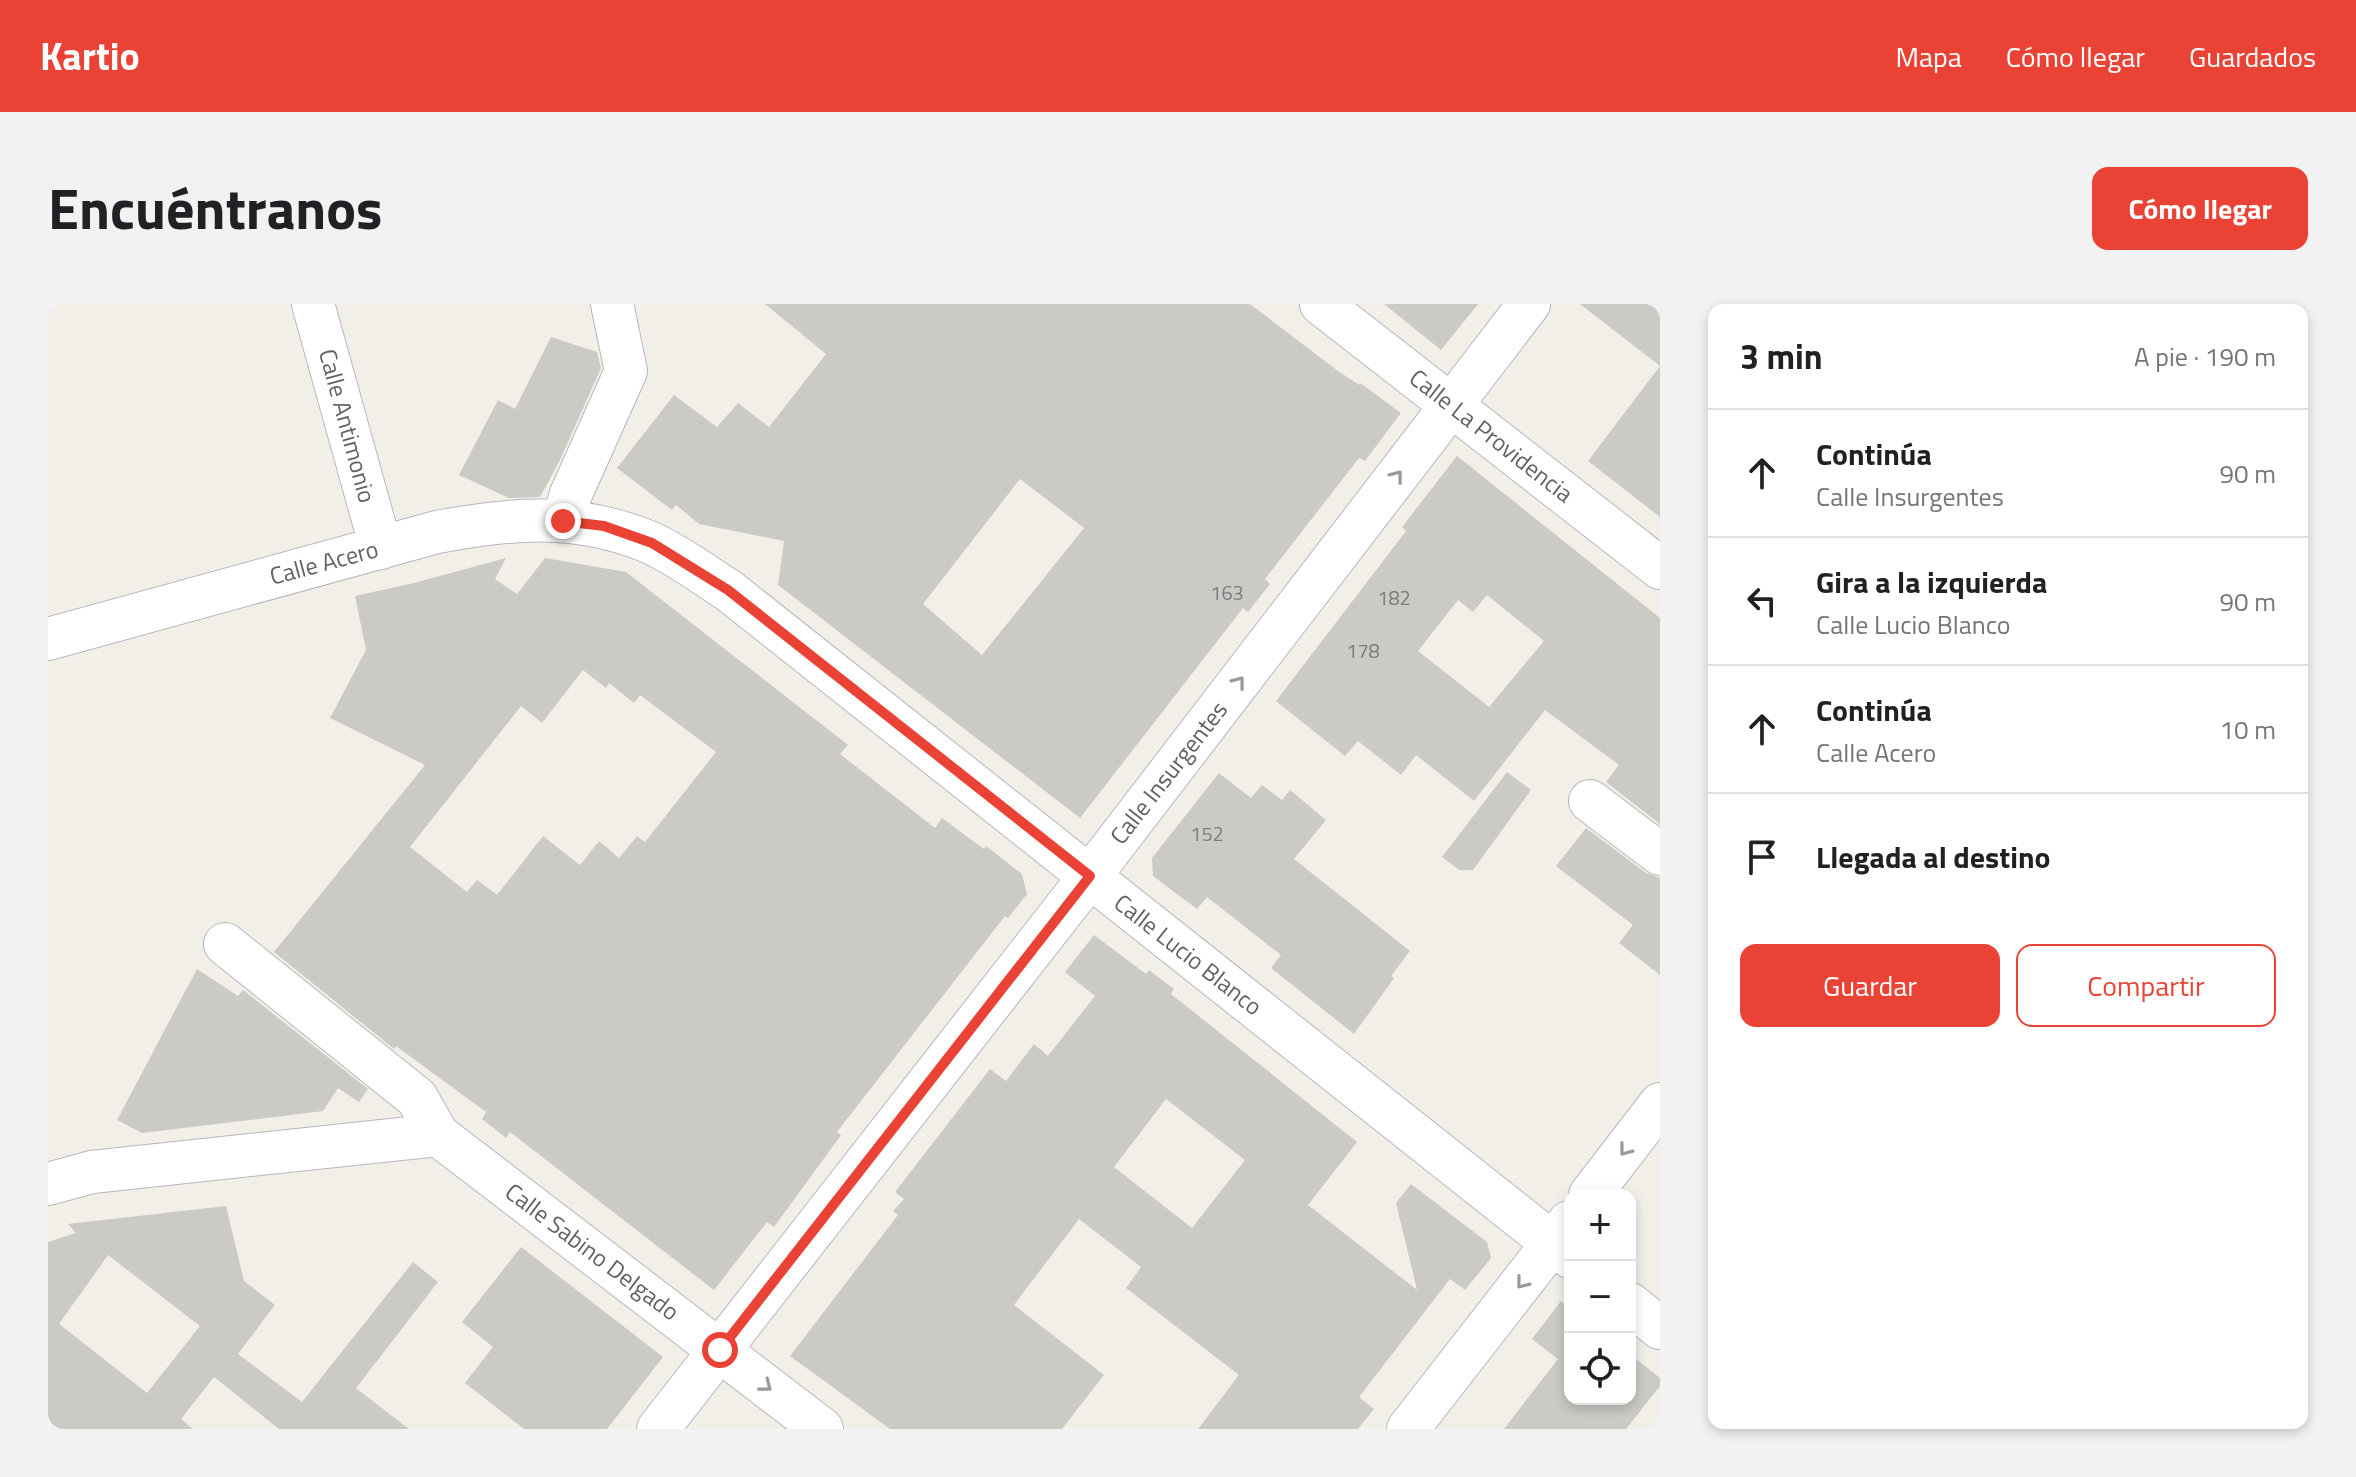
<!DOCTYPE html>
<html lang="es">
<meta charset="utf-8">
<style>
:root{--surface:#fff;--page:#f2f2f2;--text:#202124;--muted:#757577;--line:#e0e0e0;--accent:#ea4335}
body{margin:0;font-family:"Titillium Web",sans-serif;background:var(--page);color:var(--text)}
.controls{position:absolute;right:24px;bottom:24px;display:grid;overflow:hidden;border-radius:16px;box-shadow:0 4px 12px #0003}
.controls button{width:72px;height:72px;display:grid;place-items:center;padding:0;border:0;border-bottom:2px solid var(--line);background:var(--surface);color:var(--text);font:40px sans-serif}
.stop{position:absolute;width:24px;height:24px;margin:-18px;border:6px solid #ea4335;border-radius:50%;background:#fff}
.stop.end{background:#ea4335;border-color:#fff;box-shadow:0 2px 8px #0008}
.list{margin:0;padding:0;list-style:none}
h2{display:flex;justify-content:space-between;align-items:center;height:104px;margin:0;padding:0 32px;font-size:34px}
h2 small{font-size:26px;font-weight:400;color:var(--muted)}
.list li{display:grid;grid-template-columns:52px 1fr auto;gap:24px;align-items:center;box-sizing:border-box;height:128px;padding:0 32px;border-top:2px solid var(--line)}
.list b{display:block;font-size:30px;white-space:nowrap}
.list p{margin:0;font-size:26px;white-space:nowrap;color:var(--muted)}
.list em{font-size:26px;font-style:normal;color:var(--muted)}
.actions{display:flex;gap:16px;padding:24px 32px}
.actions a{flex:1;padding:18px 0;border:2px solid var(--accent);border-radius:16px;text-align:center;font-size:28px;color:var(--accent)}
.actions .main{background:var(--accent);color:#fff}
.icon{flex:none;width:44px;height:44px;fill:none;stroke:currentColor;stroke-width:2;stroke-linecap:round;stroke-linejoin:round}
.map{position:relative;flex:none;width:1612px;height:1125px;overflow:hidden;border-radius:16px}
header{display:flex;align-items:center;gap:48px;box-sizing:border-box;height:112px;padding:0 40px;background:var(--accent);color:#fff}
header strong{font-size:38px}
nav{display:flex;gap:44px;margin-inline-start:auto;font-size:28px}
.intro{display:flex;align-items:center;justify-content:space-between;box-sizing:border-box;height:192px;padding:0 48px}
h1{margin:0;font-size:56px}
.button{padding:20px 36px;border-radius:16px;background:var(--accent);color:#fff;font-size:28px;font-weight:700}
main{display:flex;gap:48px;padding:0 48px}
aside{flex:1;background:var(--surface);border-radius:16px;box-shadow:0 4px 12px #0003}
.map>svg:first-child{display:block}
.building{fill:#cccac5;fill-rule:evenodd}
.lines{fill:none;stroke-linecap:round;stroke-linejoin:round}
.minor-casing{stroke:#b5b8bc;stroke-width:44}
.minor{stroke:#fff;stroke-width:42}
.oneway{stroke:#979a9d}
.route{stroke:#ea4335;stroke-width:10}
.labels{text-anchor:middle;stroke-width:6;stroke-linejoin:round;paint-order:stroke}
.number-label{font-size:20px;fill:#7a7d7f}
.street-label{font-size:24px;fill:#5f6368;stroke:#fff}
</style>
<header>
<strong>Kartio</strong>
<nav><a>Mapa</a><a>Cómo llegar</a><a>Guardados</a></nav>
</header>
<div class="intro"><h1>Encuéntranos</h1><a class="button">Cómo llegar</a></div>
<main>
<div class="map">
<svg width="1612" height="1125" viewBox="0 0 1612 1125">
<rect width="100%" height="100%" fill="#f1efe8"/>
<path class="building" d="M 717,0 L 1202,0 L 1290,67 L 1311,81 L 1312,79 L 1353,109 L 1317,157 L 1311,154 L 1217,275 L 1222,280 L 1200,308 L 1195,304 L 1032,514 L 730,281 L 736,237 L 651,220 L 628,201 L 624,206 L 569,164 L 626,91 L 669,123 L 690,99 L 721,123 L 778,50 ZM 972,175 L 1036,224 L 934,351 L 875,300 Z
M 1336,0 L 1430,0 L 1393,46 Z
M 1532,0 L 1612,0 L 1612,213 L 1540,157 L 1612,62 Z
M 503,33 L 549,48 L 553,64 L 512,156 L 492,193 L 461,194 L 411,171 L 450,96 L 467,105 Z
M 1409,152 L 1612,314 L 1612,520 L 1558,478 L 1571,461 L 1497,406 L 1426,497 L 1368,451 L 1353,471 L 1310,437 L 1297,452 L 1228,397 L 1358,227 L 1354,223 ZM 1439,291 L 1496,337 L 1441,403 L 1370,347 L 1410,296 L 1425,308 Z
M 458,254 L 447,275 L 469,290 L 497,254 L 578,268 L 800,441 L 792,450 L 887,524 L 894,514 L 936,545 L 938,542 L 974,570 L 979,590 L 960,614 L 957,612 L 789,828 L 793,831 L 726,923 L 719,918 L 666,986 L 462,828 L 458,834 L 434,815 L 438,808 L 348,742 L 346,745 L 226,648 L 377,461 L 282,414 L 318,346 L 307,292 L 366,279 ZM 535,366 L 558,384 L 561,379 L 586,399 L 592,391 L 668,448 L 597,538 L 589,532 L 571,554 L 551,537 L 532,561 L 495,532 L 449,591 L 429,576 L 419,588 L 362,543 L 473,402 L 494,419 Z
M 1459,468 L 1483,486 L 1425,566 L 1411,566 L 1394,553 Z
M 1171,469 L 1203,494 L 1214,481 L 1234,496 L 1242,486 L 1278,516 L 1246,555 L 1362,647 L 1343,672 L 1346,674 L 1306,730 L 1223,664 L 1233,651 L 1159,593 L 1149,605 L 1105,572 L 1104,554 Z
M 1538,524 L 1598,569 L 1612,574 L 1612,671 L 1571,639 L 1585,621 L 1508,562 Z
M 1046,631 L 1098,670 L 1101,666 L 1126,685 L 1123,690 L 1309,838 L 1260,901 L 1369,986 L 1348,899 L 1363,880 L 1439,938 L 1443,954 L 1417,986 L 1402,975 L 1311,1093 L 1326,1105 L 1310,1125 L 1150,1125 L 1191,1071 L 1078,984 L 1093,963 L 1031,915 L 966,1001 L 1056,1071 L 1014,1125 L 842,1125 L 742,1052 L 850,911 L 845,907 L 856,895 L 847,888 L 942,765 L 958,777 L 986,740 L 1000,752 L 1047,692 L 1017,668 ZM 1118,795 L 1197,856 L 1144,924 L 1066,863 Z
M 149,665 L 190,692 L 195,686 L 320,785 L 311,798 L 290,784 L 275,807 L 94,829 L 69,816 Z
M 178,902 L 196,977 L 227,1001 L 190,1050 L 254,1098 L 365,958 L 390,978 L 308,1084 L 361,1125 L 231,1125 L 166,1073 L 133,1115 L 145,1125 L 0,1125 L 0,938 L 28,929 L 20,920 ZM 60,951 L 152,1022 L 99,1089 L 11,1020 Z
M 473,943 L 615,1053 L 559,1125 L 476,1125 L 417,1079 L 445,1043 L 414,1018 Z
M 1513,997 L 1522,1004 L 1522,1095 L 1582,1095 L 1582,1050 L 1612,1074 L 1612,1082 L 1578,1125 L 1456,1125 L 1510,1055 L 1484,1035 Z"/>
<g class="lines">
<defs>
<path id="minor" d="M 265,0 L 333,244
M 1273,0 L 1612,264
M 515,217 L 523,190 L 578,67 L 564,0
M 0,335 L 389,228 C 464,214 528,208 601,238 C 628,250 655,270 680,286 L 1522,953
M 1542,497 L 1612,550
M 177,640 L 369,794 L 390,831 L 774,1125
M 0,880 L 44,868 L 390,831
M 1542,891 L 1612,800
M 1582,1000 L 1612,1024
M 610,1125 L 1042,572 L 1481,0
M 1360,1125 L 1521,918"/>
</defs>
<use href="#minor" class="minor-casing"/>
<use href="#minor" class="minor"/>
</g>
<defs><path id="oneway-chevron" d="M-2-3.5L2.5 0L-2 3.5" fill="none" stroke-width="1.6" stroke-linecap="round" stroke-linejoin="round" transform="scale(2)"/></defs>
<g class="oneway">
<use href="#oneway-chevron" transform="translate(1349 172) rotate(-52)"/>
<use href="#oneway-chevron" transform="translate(1191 378) rotate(-52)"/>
<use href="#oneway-chevron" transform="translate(1577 846) rotate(128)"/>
<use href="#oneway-chevron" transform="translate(1474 979) rotate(128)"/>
<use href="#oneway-chevron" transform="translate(718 1082) rotate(38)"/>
</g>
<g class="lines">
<path class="route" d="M 515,217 L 556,222 L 604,239 L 680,286 L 1042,572 L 672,1046"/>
</g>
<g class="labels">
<g class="number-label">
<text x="1179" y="296">163</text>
<text x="1346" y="301">182</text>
<text x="1315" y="354">178</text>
<text x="1159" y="537">152</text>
</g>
<g class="street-label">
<text transform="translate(299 122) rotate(75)" y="8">Calle Antimonio</text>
<text transform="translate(1443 132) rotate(38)" y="8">Calle La Providencia</text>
<text transform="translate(276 259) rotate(-15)" y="8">Calle Acero</text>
<text transform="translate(1121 469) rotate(-52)" y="8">Calle Insurgentes</text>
<text transform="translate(1140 651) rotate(38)" y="8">Calle Lucio Blanco</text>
<text transform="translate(544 948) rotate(37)" y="8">Calle Sabino Delgado</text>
</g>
</g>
</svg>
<div class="controls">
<button>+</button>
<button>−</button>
<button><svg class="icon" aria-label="locate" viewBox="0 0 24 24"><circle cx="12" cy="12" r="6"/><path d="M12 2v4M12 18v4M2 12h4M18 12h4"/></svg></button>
</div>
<div class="stop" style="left:672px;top:1046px"></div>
<div class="stop end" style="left:515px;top:217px"></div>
</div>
<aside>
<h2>3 min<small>A pie · 190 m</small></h2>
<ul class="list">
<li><svg class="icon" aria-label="ahead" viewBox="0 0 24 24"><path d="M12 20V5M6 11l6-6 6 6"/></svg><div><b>Continúa</b><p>Calle Insurgentes</p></div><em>90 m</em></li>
<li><svg class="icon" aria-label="left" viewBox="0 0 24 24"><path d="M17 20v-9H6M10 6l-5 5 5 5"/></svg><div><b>Gira a la izquierda</b><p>Calle Lucio Blanco</p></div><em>90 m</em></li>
<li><svg class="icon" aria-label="ahead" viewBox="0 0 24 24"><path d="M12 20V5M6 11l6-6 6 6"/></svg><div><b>Continúa</b><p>Calle Acero</p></div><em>10 m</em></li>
<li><svg class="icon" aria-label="arrive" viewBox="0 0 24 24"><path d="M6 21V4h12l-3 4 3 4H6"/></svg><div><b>Llegada al destino</b></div></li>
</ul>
<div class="actions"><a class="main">Guardar</a><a>Compartir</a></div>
</aside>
</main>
